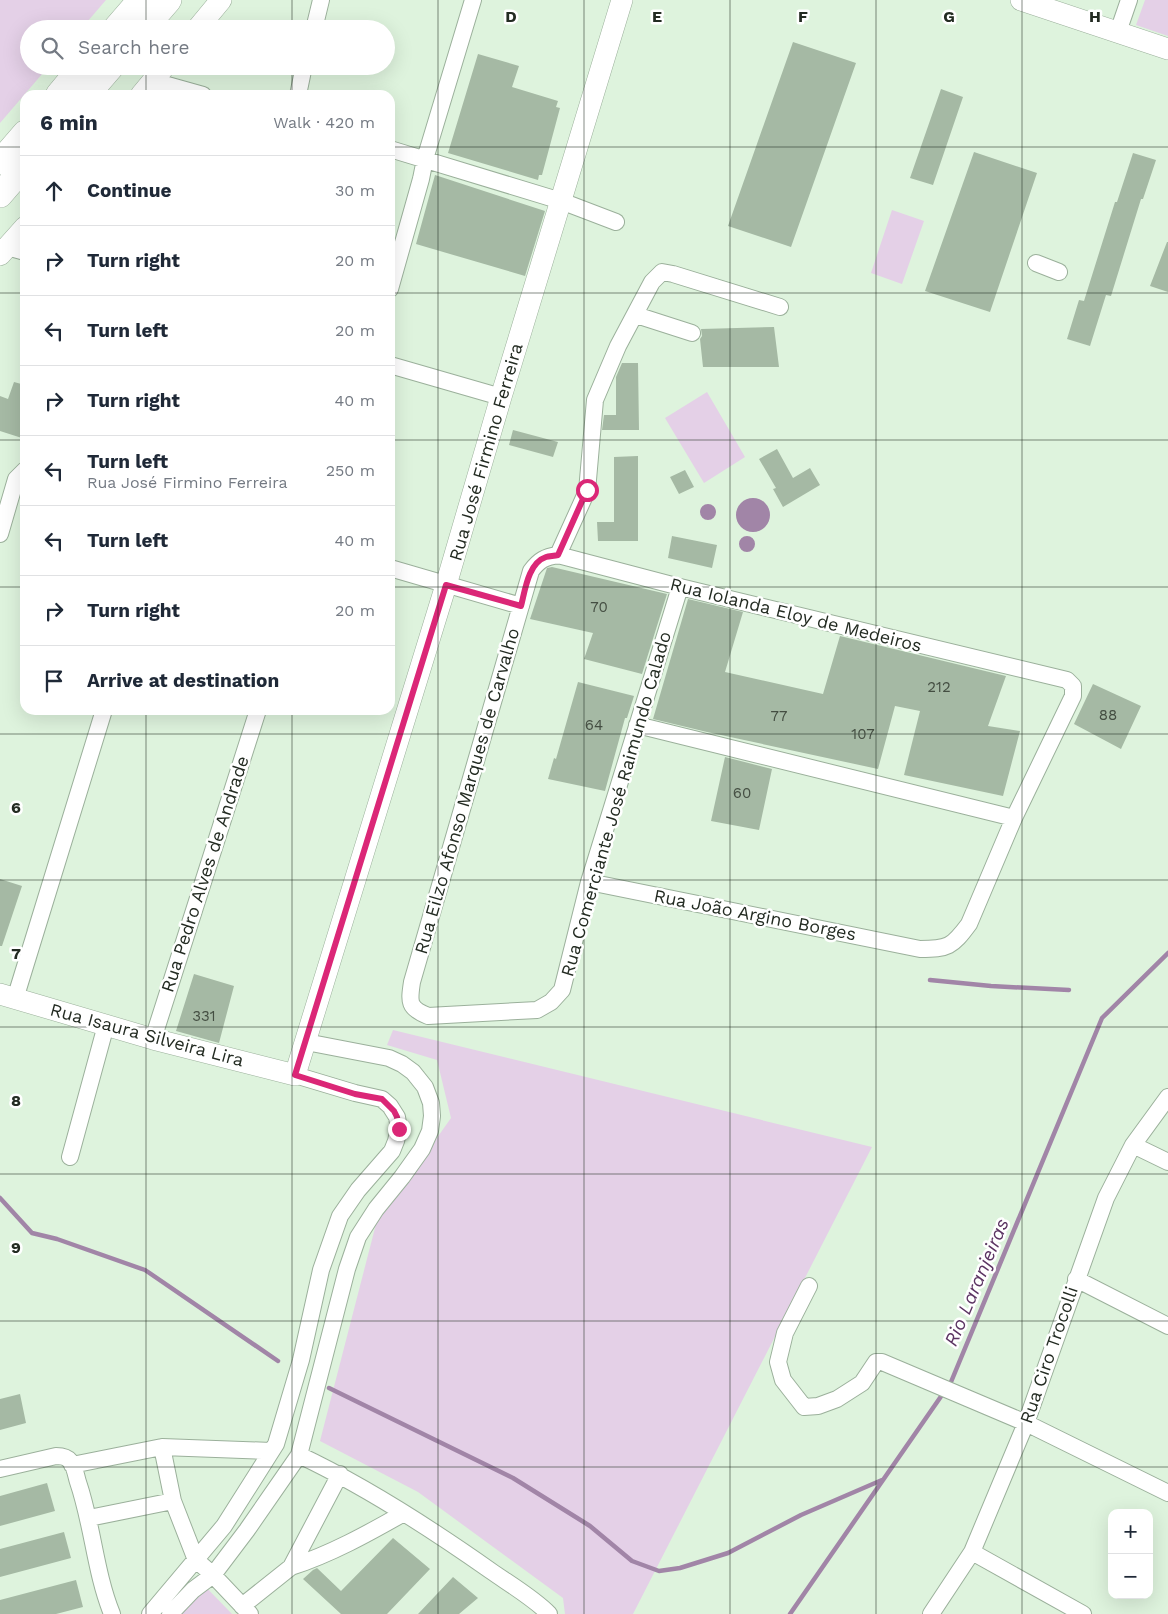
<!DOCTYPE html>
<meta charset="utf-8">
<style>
:root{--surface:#fff;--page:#f6f6f7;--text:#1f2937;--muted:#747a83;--line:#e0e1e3}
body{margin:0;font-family:"Work Sans",sans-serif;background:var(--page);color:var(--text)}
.controls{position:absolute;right:15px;bottom:15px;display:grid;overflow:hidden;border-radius:10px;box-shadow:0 5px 20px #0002}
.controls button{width:45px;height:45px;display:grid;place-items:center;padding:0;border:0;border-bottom:1px solid var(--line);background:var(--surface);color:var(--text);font:25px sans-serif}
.stop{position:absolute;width:15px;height:15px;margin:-11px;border:4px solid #db2777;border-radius:50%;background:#fff}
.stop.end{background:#db2777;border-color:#fff;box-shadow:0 1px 5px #0008}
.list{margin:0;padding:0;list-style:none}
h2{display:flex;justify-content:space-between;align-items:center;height:65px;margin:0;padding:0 20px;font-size:21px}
h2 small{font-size:16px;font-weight:400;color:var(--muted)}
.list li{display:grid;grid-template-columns:32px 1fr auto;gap:15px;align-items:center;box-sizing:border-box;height:70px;padding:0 20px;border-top:1px solid var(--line)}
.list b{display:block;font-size:19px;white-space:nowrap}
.list p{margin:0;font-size:16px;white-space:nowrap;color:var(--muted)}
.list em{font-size:16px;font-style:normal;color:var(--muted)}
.icon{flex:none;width:28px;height:28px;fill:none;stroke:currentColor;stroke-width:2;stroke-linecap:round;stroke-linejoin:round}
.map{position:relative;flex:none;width:1168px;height:1614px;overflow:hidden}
.search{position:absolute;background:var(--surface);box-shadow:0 5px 20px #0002;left:20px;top:20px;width:375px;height:55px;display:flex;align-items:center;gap:12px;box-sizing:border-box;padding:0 18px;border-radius:28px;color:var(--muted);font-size:19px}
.panel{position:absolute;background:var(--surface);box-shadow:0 5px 20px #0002;left:20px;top:90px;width:375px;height:625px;border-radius:15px}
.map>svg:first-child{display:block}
.green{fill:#e4d0e7}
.water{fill:#a185a7}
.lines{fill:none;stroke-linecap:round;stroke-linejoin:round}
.stream{stroke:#a185a7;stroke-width:4.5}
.building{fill:#a5b9a4}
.minor-casing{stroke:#9bb09b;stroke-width:18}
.major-casing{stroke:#9bb09b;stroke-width:22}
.highway-casing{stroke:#9bb09b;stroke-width:26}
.minor{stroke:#fff;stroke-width:16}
.major{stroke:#fff;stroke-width:21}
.highway{stroke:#fff;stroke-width:25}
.route{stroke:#db2777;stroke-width:6}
.grid{fill:none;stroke:#232b22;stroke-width:1;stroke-opacity:0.55}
.labels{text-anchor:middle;stroke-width:5;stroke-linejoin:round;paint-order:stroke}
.number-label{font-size:15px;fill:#444e42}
.street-label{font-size:18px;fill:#232b22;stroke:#fff}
.water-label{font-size:19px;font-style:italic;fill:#5c3563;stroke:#fff}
.grid-label{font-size:16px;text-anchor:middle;font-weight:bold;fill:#232b22;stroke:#fff;stroke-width:5;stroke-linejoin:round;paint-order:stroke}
</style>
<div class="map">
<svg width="1168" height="1614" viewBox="0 0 1168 1614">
<rect width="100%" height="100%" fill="#def3dd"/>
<path class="green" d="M 0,0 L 106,0 L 81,29 L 29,29 L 29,66 L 49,66 L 0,123 Z
M 1145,0 L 1168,0 L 1168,36 L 1136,25 Z
M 892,210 L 924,221 L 902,284 L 871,273 Z
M 707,392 L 745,457 L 704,483 L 665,418 Z
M 393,1030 L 872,1147 L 633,1614 L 565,1614 L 563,1598 L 418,1492 L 320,1441 L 376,1224 L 451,1118 L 437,1060 L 387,1045 Z
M 199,1580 L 232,1614 L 166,1614 Z"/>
<path class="water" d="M736 515a17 17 0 1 1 34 0a17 17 0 1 1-34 0Z
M700 512a8 8 0 1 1 16 0a8 8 0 1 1-16 0Z
M739 544a8 8 0 1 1 16 0a8 8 0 1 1-16 0Z"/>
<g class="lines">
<path class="stream" d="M 930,980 L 991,986 L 1069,990
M 0,1198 L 32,1233 L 57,1239 L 145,1270 L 278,1361
M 329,1388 L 513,1478 L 590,1526 L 632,1561 L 659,1571 L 680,1568 L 728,1553 L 801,1515 L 882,1480
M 790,1614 L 951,1382 L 1102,1018 L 1168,953"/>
</g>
<path class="building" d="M 793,42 L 856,63 L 791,247 L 728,226 Z
M 478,54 L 519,66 L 512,87 L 558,101 L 556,107 L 560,108 L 542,175 L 539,175 L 538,180 L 448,153 Z
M 941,89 L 963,97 L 933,185 L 910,178 Z
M 974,152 L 1037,173 L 990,312 L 925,291 Z
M 1133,153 L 1156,160 L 1143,199 L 1141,199 L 1111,296 L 1106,295 L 1090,346 L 1067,339 L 1079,300 L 1084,301 L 1115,202 L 1117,202 Z
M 435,175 L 545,211 L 525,276 L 416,244 Z
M 1167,242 L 1168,242 L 1168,292 L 1150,286 Z
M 774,327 L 779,367 L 703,367 L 700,339 L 702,336 L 701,329 Z
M 622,363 L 638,363 L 639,430 L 602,430 L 604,415 L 616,415 L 616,377 Z
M 14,382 L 25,385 L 25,439 L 0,431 L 0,396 L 8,399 Z
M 513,430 L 558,442 L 553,457 L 509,445 Z
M 777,449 L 793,478 L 810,468 L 820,485 L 783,507 L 773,489 L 776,488 L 759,459 Z
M 638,456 L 638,541 L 598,541 L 597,522 L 614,522 L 614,457 Z
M 685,470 L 694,487 L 679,494 L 670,477 Z
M 672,536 L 717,545 L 712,568 L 668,558 Z
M 552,567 L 667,594 L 642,674 L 584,659 L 593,633 L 530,619 L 547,568 Z
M 688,599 L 743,612 L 725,672 L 823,694 L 840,636 L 1006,676 L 988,726 L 1020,731 L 1003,796 L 904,775 L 920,711 L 895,706 L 878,769 L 707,732 L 653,719 Z
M 578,682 L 634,696 L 627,718 L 625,718 L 605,791 L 548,779 L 554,758 L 556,759 Z
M 1093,684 L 1141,706 L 1121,749 L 1074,724 Z
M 725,757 L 772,769 L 759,830 L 711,821 Z
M 0,879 L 22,886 L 2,946 L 0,946 Z
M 194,974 L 234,986 L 219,1043 L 176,1031 Z
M 20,1394 L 26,1423 L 0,1430 L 0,1399 Z
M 47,1483 L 55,1511 L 0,1526 L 0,1496 Z
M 64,1532 L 71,1558 L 0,1577 L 0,1549 Z
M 393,1538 L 430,1569 L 387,1614 L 341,1614 L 303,1579 L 313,1570 L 317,1568 L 341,1591 Z
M 453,1577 L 478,1598 L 459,1614 L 418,1614 Z
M 76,1580 L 83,1607 L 56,1614 L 0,1614 L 0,1600 Z"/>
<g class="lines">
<defs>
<path id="minor" d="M 314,29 L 321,0
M 1118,32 L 1129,0
M 153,81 L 203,95
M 298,95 L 304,66
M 390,149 L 561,201 L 616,222
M 7,247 L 25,252
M 1036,263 L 1059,272
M 390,289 L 421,179 L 425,159 L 473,0
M 636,315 L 692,333
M 390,365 L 501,397
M 0,534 L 16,479 L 25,470
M 558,555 L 587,491 L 595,400 L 618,346 L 652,282 L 662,272 L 673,274 L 780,307
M 390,568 L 521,606
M 637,725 L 1014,818
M 589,882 L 920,949 C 948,949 952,947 969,924 L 1014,818 L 1073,696 L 1073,686 L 1067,680 L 680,587 L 558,555 C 545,557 539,560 531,571 L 412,982 C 409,1002 408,1008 428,1016 L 537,1010 L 551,1002 L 562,990 L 589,882 L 680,587
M 15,999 L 104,710
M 153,1039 L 258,710
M 1133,1145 L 1168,1162
M 70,1157 L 106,1025
M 1076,1279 L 1168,1326
M 809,1286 L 785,1333 L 778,1362 L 783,1380 L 804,1407 L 818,1406 L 837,1399 L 862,1383 L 876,1362 L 882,1362 L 1026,1423 L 1168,1493
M 162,1447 L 173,1501 L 196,1560 L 213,1575 L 250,1614
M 299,1455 C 367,1487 430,1528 491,1571 C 508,1583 535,1599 549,1614
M 72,1465 L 162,1447 L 271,1451
M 0,1469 L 56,1456 C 61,1456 67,1457 70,1461 C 75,1466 76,1476 78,1482 C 93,1526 95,1572 112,1614
M 89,1518 L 173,1501
M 972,1552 L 1083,1614
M 291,1567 C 331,1554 367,1534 404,1513
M 242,1606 L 291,1567 L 340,1474
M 150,1614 L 224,1526 L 276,1444 L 301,1360 L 321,1270 L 340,1216 L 358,1190 L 392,1151 L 396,1141 L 399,1129 L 397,1117 L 390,1106 L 382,1099 L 355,1093 L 295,1075
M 170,1614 L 193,1590 L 213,1575 L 247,1530 L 299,1455 L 347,1269 L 358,1237 L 376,1209 L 402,1177 L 422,1149 L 430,1131 L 432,1116 L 431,1103 L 425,1087 L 413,1072 L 402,1064 L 389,1058 L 306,1042
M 931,1614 L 972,1552 L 1026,1423 L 1106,1198 L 1133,1145 L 1168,1097"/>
<path id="major" d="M 1021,0 L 1168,49
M 197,29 L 221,0
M 141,95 L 165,66
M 0,255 L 25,227
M 0,994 L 153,1039 L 295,1075 L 446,585 L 501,397 L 622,0"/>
<path id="highway" d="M 115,29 L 140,0
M 144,29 L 169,0
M 58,95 L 82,66
M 87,95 L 112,66
M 0,162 L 25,133
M 0,195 L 25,166"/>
</defs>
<use href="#minor" class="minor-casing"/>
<use href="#major" class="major-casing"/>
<use href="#highway" class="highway-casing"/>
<use href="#minor" class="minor"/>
<use href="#major" class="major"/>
<use href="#highway" class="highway"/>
</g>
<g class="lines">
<path class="route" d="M 399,1129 L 397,1117 L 394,1111 L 382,1099 L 355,1094 L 295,1075 L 446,585 L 521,606 C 525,591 528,563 546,557 C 549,556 554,556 558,555 L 587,490"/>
</g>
<path class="grid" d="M 146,0 L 146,29M 292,0 L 292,29M 438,0 L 438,1614M 584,0 L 584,1614M 730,0 L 730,1614M 876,0 L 876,1614M 1022,0 L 1022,1614M 146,66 L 146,95M 292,66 L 292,95M 0,147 L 25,147M 390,147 L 1168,147M 0,293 L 25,293M 390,293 L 1168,293M 0,440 L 25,440M 390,440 L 1168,440M 0,587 L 25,587M 390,587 L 1168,587M 146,710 L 146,1614M 292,710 L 292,1614M 0,734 L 1168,734M 0,880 L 1168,880M 0,1027 L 1168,1027M 0,1174 L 1168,1174M 0,1321 L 1168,1321M 0,1467 L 1168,1467"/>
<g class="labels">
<g class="number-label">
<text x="599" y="612">70</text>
<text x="939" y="692">212</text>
<text x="1108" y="720">88</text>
<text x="779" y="721">77</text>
<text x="594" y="730">64</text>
<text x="863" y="739">107</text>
<text x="742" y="798">60</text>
<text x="204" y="1021">331</text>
</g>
<g class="street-label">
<text transform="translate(486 452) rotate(-74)" y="6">Rua José Firmino Ferreira</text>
<text transform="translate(796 615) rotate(14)" y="6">Rua Iolanda Eloy de Medeiros</text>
<text transform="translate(467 791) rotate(-74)" y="6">Rua Eilzo Afonso Marques de Carvalho</text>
<text transform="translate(616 804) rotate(-74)" y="6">Rua Comerciante José Raimundo Calado</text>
<text transform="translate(205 874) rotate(-72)" y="6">Rua Pedro Alves de Andrade</text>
<text transform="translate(755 915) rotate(11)" y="6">Rua João Argino Borges</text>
<text transform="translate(147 1035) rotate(15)" y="6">Rua Isaura Silveira Lira</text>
<text transform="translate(1049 1355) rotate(-71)" y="6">Rua Ciro Trocolli</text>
</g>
<g class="water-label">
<text transform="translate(976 1282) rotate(-67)" y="7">Rio Laranjeiras</text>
</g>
</g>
<g class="grid-label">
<text x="511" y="22">D</text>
<text x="657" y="22">E</text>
<text x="803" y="22">F</text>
<text x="949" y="22">G</text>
<text x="1095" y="22">H</text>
<text x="16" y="813">6</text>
<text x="16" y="959">7</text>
<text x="16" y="1106">8</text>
<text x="16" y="1253">9</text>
</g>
</svg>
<div class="controls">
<button>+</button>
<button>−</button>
</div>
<div class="stop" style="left:587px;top:490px"></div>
<div class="stop end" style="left:399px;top:1129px"></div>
<div class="search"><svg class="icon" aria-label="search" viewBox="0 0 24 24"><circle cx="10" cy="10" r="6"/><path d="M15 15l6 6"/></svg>Search here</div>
<section class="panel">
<h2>6 min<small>Walk · 420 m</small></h2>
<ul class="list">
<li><svg class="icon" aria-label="ahead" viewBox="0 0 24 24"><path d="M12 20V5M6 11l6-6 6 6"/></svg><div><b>Continue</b></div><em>30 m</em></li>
<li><svg class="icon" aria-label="right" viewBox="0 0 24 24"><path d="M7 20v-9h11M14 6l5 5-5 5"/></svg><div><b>Turn right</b></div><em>20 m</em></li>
<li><svg class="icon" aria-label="left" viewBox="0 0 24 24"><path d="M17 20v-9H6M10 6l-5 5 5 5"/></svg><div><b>Turn left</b></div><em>20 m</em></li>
<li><svg class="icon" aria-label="right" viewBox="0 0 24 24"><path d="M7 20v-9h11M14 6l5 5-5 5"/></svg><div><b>Turn right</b></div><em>40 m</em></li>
<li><svg class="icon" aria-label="left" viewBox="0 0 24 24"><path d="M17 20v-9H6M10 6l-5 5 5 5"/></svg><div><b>Turn left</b><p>Rua José Firmino Ferreira</p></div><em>250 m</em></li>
<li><svg class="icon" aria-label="left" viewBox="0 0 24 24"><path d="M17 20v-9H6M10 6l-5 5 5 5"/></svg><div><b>Turn left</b></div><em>40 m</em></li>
<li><svg class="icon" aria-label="right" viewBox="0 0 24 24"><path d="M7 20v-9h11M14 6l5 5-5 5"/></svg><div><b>Turn right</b></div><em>20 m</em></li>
<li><svg class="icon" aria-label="arrive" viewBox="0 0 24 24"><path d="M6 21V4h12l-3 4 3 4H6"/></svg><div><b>Arrive at destination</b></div></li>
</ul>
</section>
</div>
